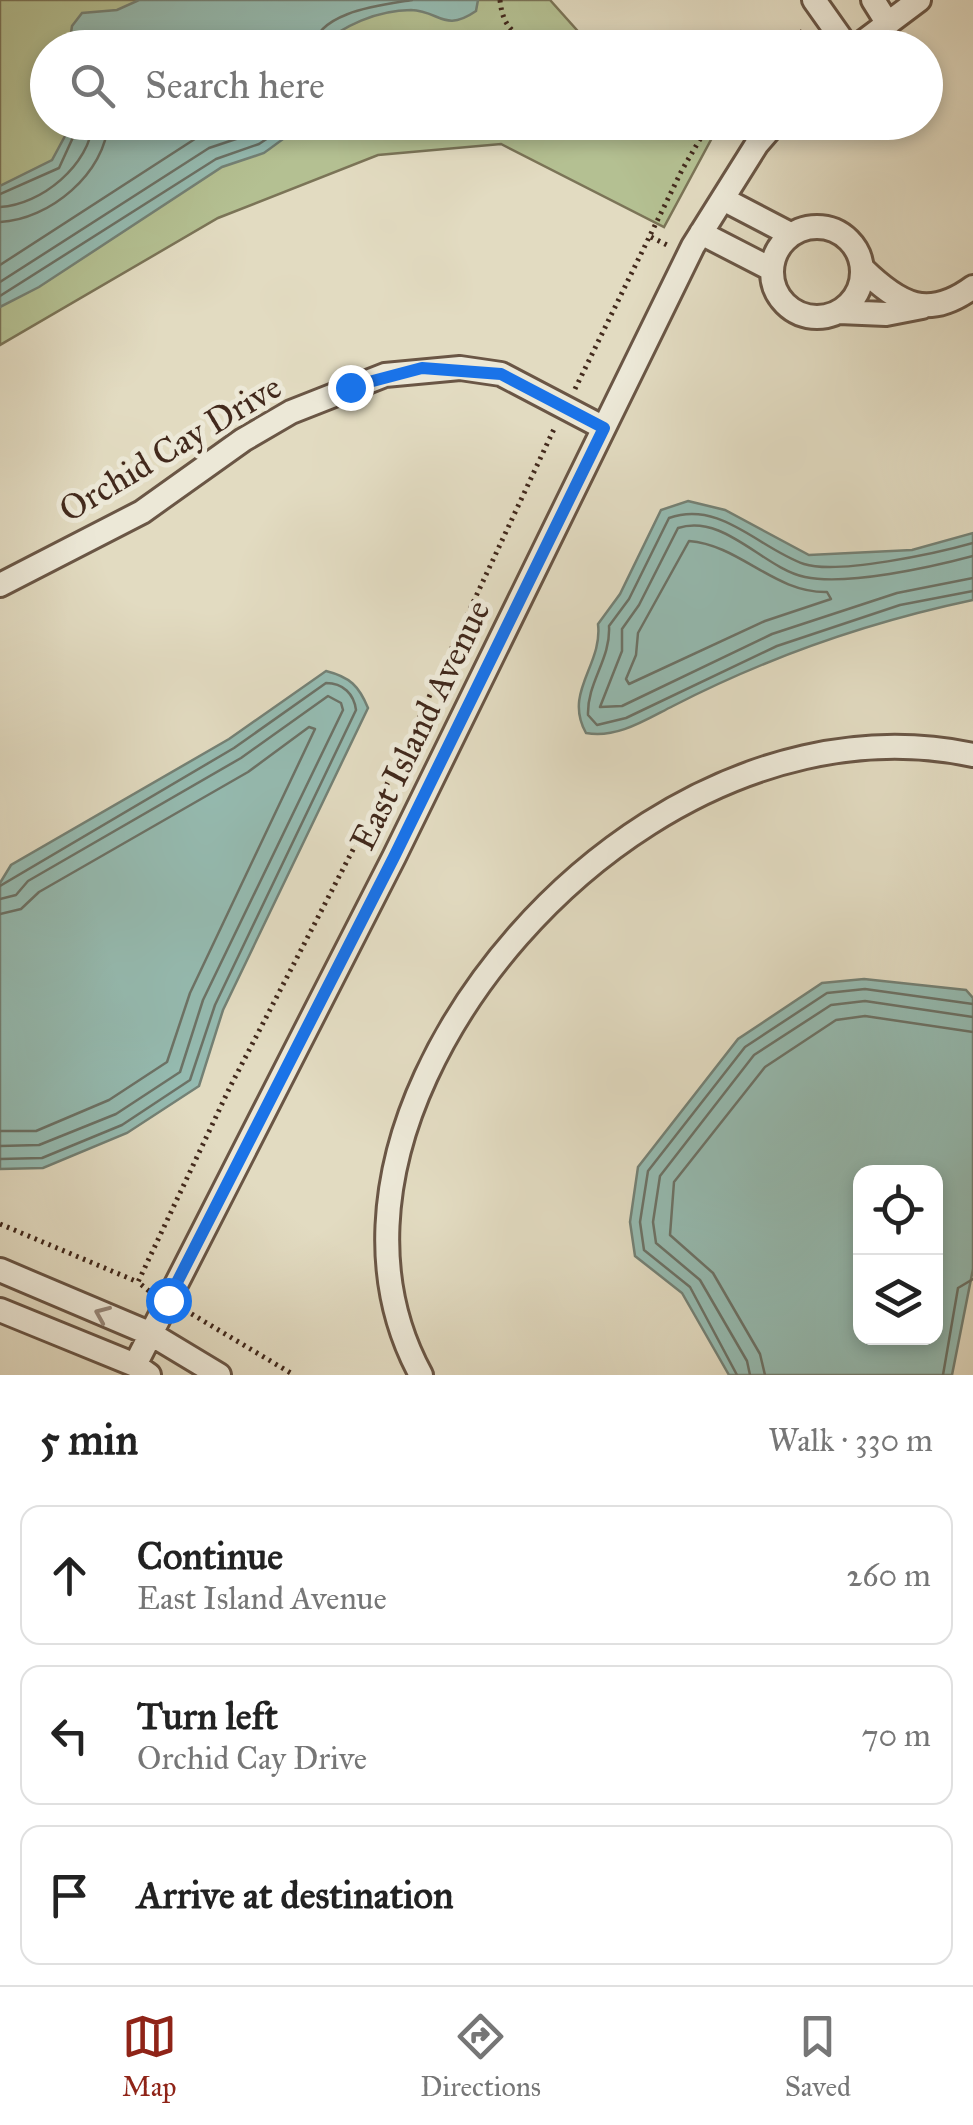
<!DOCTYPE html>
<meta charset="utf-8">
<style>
:root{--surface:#fff;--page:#f2f2f2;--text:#222;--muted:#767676;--line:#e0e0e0;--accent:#8f2418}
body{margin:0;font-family:"IM FELL Great Primer",serif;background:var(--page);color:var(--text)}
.controls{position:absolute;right:30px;bottom:30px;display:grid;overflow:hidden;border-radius:20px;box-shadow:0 5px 15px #0003}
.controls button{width:90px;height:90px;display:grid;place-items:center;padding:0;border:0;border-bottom:2px solid var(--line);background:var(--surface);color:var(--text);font:50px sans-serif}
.stop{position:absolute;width:30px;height:30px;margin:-22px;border:8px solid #1a73e8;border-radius:50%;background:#fff}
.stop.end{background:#1a73e8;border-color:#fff;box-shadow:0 2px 10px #0008}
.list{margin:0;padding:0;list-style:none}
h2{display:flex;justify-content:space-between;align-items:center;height:130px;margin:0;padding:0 40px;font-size:42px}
h2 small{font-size:32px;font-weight:400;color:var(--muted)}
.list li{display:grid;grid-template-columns:65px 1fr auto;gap:30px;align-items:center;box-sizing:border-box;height:140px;margin:0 20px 20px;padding:0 20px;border:2px solid var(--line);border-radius:20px}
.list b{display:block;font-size:38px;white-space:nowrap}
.list p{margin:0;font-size:32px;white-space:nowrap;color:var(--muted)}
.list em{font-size:32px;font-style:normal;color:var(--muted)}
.icon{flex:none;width:55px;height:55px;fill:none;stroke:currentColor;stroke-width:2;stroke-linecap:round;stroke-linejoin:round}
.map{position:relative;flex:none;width:973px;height:1375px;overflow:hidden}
.search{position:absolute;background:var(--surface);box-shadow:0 5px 15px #0003;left:30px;right:30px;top:30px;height:110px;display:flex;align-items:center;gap:25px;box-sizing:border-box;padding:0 35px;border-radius:55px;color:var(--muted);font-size:38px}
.sheet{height:610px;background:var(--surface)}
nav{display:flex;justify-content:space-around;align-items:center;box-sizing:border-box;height:140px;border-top:2px solid var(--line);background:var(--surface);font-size:28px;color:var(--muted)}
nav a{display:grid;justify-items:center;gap:5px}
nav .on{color:var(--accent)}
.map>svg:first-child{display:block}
.green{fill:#b4c092;stroke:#7b7457;stroke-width:2.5}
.water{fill:#95bbb1;stroke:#748175;stroke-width:2.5;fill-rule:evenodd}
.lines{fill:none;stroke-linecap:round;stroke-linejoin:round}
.shore{stroke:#6c7266;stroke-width:2.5}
.street-casing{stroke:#6a5645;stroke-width:28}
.path{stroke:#42291c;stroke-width:5;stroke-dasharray:2.5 5;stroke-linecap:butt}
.street{stroke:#ece8d7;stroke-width:22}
.oneway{stroke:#97887a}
.route{stroke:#1a73e8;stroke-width:12}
.labels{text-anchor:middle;stroke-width:10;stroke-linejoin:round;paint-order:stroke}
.street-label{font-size:35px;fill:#42291c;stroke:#ece8d7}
</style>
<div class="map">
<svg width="973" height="1375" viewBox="0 0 973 1375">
<rect width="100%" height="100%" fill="#e2dbc1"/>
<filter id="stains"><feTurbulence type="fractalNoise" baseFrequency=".002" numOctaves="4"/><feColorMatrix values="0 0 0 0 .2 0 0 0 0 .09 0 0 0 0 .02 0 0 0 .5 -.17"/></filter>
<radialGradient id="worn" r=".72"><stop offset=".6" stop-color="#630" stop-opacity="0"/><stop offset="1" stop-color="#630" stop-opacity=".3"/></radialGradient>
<path class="green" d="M 0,0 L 550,0 L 592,47 L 48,48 L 48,122 L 720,123 L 664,227 L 501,144 L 378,155 L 218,218 L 0,345 Z"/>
<path class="water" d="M 139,0 L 478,0 L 476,11 C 444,33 440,11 411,10 C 377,10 343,26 318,47 L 69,47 L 72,26 L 82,13 L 117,10 Z
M 72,123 L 72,122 L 305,123 L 264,153 L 222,167 L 39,287 L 0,307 L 0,186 L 52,160 Z
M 688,501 L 725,510 L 809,555 L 912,550 L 973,533 L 973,600 C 869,622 768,657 673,706 C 647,719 617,739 586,733 C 563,692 603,665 598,624 L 620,594 L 661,510 Z
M 326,671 C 350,677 359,686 368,708 L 223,1010 L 199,1086 L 127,1133 L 43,1168 L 0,1169 L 0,883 L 11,865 L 229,739 Z
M 864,979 L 966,990 L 973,998 L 973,1269 L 952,1375 L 729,1375 L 682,1293 L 635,1256 L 630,1222 L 638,1167 L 738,1039 L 822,983 ZM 860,1172 L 936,1172 L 936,1338 L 860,1338 Z"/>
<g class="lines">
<path class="shore" d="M 313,48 C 318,11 383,5 412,0
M 0,194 L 59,168 L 80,122
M 0,207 C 41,205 90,165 93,122
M 0,222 C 49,220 106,173 108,122
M 0,265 L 201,135 L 237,122
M 0,282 L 209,148 L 254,133 L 270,122
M 0,296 L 216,159 L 259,144 L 292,122
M 689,541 C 740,545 774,593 827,592 L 831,599 L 765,621 L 629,684 L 626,679 L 636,655 L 638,633 Z
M 973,543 C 938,553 837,575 804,564 C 758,548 721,500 669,518 L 629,599 L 609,626 C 611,659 587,682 588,715 L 597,725 L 626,718 L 777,646 L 900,605 L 973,591
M 973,556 C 932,567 847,586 805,577 C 763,568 724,513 678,528 L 639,605 L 622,629 L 622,651 L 600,707 L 622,706 L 772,634 L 897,593 L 973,578
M 0,886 L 234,748 L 326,683 C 343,683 354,694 356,710 L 215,1005 L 190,1080 L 122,1125 L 42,1158 L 0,1159
M 0,899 L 16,895 L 28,881 L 241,758 L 328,696 L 341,703 L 343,710 L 203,1000 L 180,1072 L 116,1114 L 39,1145 L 0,1146
M 0,914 L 21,909 L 39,892 L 248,772 L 309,727 L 315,729 L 190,993 L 167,1062 L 109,1100 L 36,1131 L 0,1131
M 737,1375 L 690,1287 L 644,1250 L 640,1222 L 648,1171 L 745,1047 L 827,993 L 865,989 L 973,1004
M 750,1375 L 747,1361 L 700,1280 L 656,1243 L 653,1222 L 660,1176 L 754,1055 L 831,1005 L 865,1001 L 973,1017
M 765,1375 L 760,1354 L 713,1273 L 670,1235 L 674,1182 L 765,1067 L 836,1020 L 865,1016 L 973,1032
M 943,1375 L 958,1288 L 973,1279"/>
<defs>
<path id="street" d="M 814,0 L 848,48
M 873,0 L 888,24
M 855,48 L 919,0
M 723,199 L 790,234
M772 272a45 45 0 1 1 90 0a45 45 0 1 1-90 0Z
M 701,233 L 771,269
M 863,269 C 900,305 928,320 973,287
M 839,312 L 886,314 L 922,307
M 0,585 L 142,512 L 243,440 L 291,412 L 385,375 L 460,368 L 501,374 L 604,428
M 0,1270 L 151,1334 L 219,1375
M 0,1310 L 135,1365 L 149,1375
M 135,1365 L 394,857 L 693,246 L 757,144 L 776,122
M 421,1375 C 369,1280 382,1171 426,1076 C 517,879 746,707 973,755"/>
</defs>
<use href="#street" class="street-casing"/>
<path class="path" d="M 500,0 C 503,32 519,37 547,48
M 784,48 L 806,28
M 651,237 L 671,247
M 575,389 L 682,170 L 710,122
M 0,1224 L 138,1282
M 149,1291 L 138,1282 L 230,1087 L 401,757 L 554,429
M 185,1310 L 294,1375"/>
<use href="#street" class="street"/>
</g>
<defs><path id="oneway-chevron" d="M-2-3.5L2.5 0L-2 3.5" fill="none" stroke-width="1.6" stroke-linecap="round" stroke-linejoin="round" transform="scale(2.5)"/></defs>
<use class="oneway" href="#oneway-chevron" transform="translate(102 1314) rotate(-157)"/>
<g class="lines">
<path class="route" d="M 168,1300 L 394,857 L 604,428 L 501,374 L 422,368 L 350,387"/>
</g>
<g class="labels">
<g class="street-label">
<text transform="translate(170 448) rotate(-31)" y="12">Orchid Cay Drive</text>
<text transform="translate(420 725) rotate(-64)" y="12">East Island Avenue</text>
</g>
</g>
<rect width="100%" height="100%" filter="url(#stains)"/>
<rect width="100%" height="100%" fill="url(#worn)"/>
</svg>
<div class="controls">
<button><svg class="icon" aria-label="locate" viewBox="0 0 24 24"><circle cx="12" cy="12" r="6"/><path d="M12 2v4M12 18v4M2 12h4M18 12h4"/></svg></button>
<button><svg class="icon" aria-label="layers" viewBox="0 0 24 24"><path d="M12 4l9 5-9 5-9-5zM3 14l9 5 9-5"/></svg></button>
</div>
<div class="stop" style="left:168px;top:1300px"></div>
<div class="stop end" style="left:350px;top:387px"></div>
<div class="search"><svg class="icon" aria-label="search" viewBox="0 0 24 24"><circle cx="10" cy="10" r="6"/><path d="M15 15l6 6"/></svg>Search here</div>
</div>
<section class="sheet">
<h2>5 min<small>Walk · 330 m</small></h2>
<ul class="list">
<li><svg class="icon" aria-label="ahead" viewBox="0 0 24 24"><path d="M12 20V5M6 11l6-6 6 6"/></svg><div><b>Continue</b><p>East Island Avenue</p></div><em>260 m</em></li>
<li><svg class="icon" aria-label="left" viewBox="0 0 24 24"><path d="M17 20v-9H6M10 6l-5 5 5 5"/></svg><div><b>Turn left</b><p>Orchid Cay Drive</p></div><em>70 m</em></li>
<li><svg class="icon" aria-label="arrive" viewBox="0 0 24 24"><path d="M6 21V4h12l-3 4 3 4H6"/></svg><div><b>Arrive at destination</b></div></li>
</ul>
</section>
<nav>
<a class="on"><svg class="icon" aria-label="map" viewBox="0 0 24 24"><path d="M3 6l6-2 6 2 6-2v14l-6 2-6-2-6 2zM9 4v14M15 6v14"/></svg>Map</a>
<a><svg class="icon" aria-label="directions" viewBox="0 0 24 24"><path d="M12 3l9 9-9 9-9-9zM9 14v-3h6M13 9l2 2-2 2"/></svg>Directions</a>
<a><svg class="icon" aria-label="saved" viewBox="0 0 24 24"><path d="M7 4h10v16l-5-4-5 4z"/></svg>Saved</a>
</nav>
